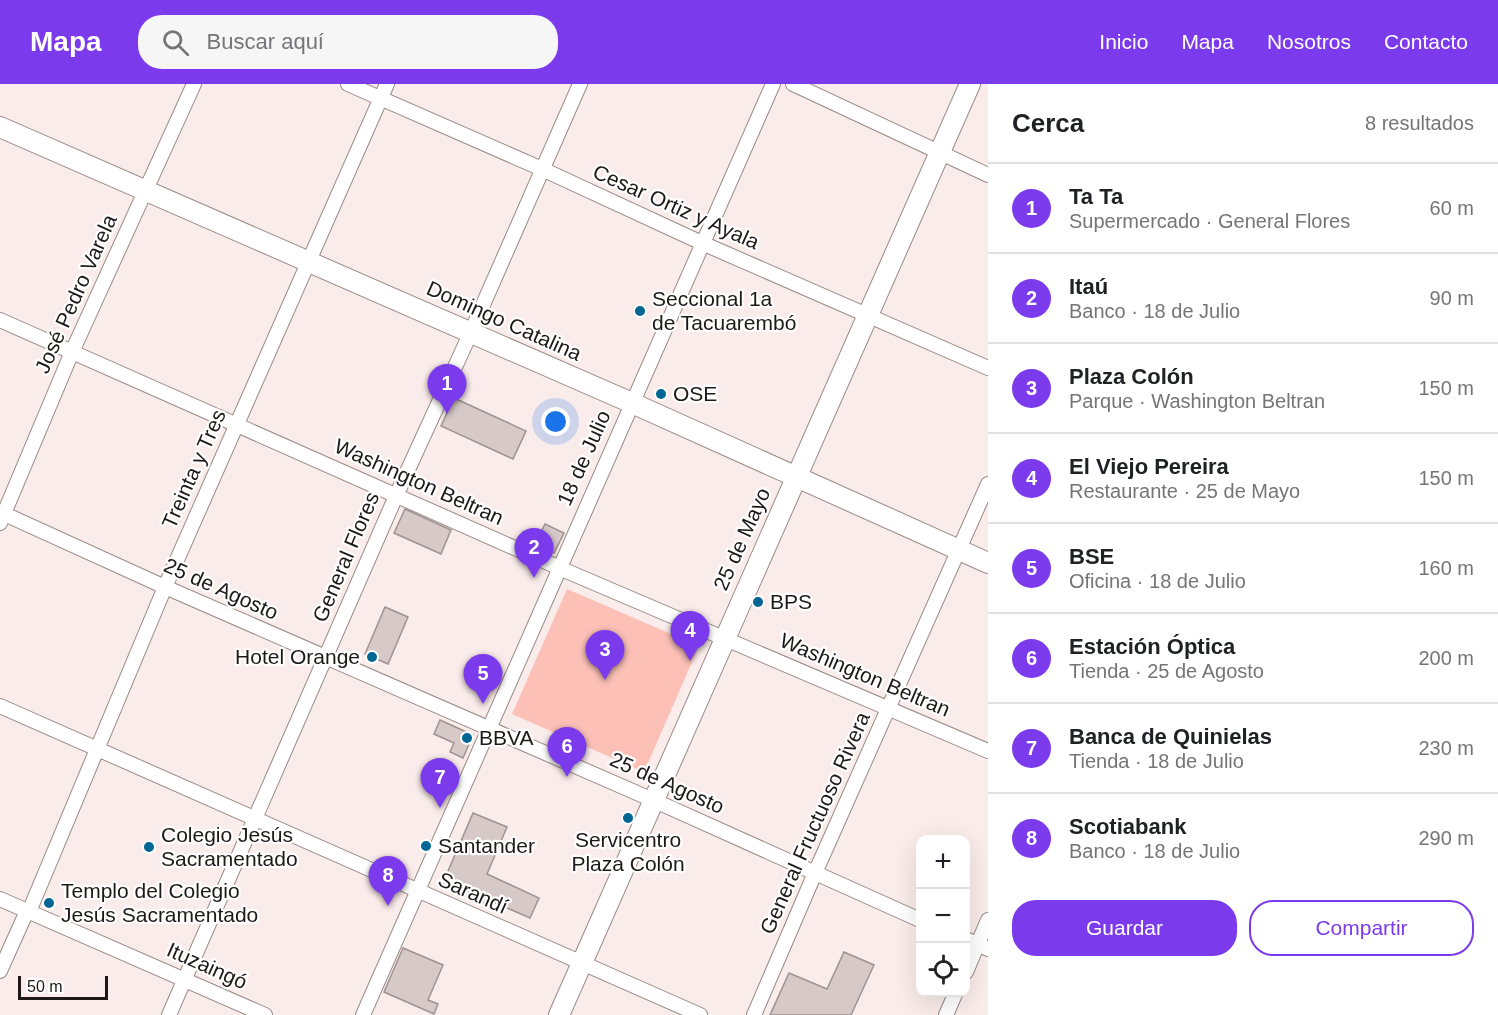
<!DOCTYPE html>
<html lang="es">
<meta charset="utf-8">
<style>
:root{--surface:#fff;--page:#f6f6f6;--text:#202124;--muted:#757577;--line:#e0e0e0;--accent:#7c3aed}
body{margin:0;font-family:Helvetica,sans-serif;background:var(--page);color:var(--text)}
.controls{position:absolute;right:18px;bottom:18px;display:grid;overflow:hidden;border-radius:12px;box-shadow:0 6px 24px #0002}
.controls button{width:54px;height:54px;display:grid;place-items:center;padding:0;border:0;border-bottom:2px solid var(--line);background:var(--surface);color:var(--text);font:30px sans-serif}
.scale{position:absolute;left:18px;bottom:15px;width:90px;box-sizing:border-box;padding-left:6px;border:3px solid #1e1918;border-top:0;font-size:16px;line-height:21px;white-space:nowrap;color:#1e1918;-webkit-text-stroke:4px #fff;paint-order:stroke}
.you{position:absolute;left:556px;top:338px;width:21px;height:21px;margin:-15px;border:4px solid #fff;border-radius:50%;background:#1a73e8;box-shadow:0 0 0 9px #1a73e833}
.badge{display:grid;place-items:center;width:39px;height:39px;border-radius:50%;background:var(--accent);color:#fff;font-size:20px;font-weight:700}
.pin{position:absolute;translate:-50% -50px;filter:drop-shadow(0 2px 3px #0008)}
.pin::after{content:'';position:absolute;top:32px;width:21px;height:18px;background:inherit;clip-path:polygon(0 0,100% 0,50% 100%)}
.list{margin:0;padding:0;list-style:none}
h2{display:flex;justify-content:space-between;align-items:center;height:78px;margin:0;padding:0 24px;font-size:26px}
h2 small{font-size:20px;font-weight:400;color:var(--muted)}
.list li{display:grid;grid-template-columns:39px 1fr auto;gap:18px;align-items:center;box-sizing:border-box;height:90px;padding:0 24px;border-top:2px solid var(--line)}
.list b{display:block;font-size:22px;white-space:nowrap}
.list p{margin:0;font-size:20px;white-space:nowrap;color:var(--muted)}
.list em{font-size:20px;font-style:normal;color:var(--muted)}
.actions{display:flex;gap:12px;padding:18px 24px}
.actions a{flex:1;padding:14px 0;border:2px solid var(--accent);border-radius:24px;text-align:center;font-size:21px;color:var(--accent)}
.actions .main{background:var(--accent);color:#fff}
.icon{flex:none;width:33px;height:33px;fill:none;stroke:currentColor;stroke-width:2;stroke-linecap:round;stroke-linejoin:round}
.map{position:relative;flex:none;width:988px;height:931px;overflow:hidden}
header{display:flex;align-items:center;gap:36px;box-sizing:border-box;height:84px;padding:0 30px;background:var(--accent);color:#fff}
header strong{font-size:28px}
nav{display:flex;gap:33px;margin-inline-start:auto;font-size:21px}
.search{width:420px;height:54px;background:var(--page);display:flex;align-items:center;gap:15px;box-sizing:border-box;padding:0 21px;border-radius:24px;color:var(--muted);font-size:22px}
main{display:flex}
aside{flex:1;background:var(--surface)}
.map>svg:first-child{display:block}
.green{fill:#fcc0b7}
.building{fill:#d6c9c7;stroke:#9f9290;stroke-width:1.5}
.lines{fill:none;stroke-linecap:round;stroke-linejoin:round}
.street-casing{stroke:#978a88;stroke-width:16}
.secondary-casing{stroke:#978a88;stroke-width:22}
.street{stroke:#fff;stroke-width:14}
.secondary{stroke:#fff;stroke-width:20}
.poi-dot{fill:#006694;stroke:#fff;stroke-width:2}
.labels{text-anchor:middle;stroke-width:4.5;stroke-linejoin:round;paint-order:stroke}
.street-label{font-size:21px;fill:#1e1918;stroke:#fff}
.poi-label{font-size:21px;fill:#1e1918;stroke:#fff;text-anchor:start}
</style>
<header>
<strong>Mapa</strong>
<div class="search"><svg class="icon" aria-label="search" viewBox="0 0 24 24"><circle cx="10" cy="10" r="6"/><path d="M15 15l6 6"/></svg>Buscar aquí</div>
<nav><a>Inicio</a><a>Mapa</a><a>Nosotros</a><a>Contacto</a></nav>
</header>
<main>
<div class="map">
<svg width="988" height="931" viewBox="0 0 988 931">
<rect width="100%" height="100%" fill="#faecea"/>
<path class="green" d="M 567,505 L 699,562 L 644,688 L 512,630 Z"/>
<path class="building" d="M 454,314 L 526,347 L 513,375 L 441,342 Z
M 405,425 L 451,446 L 441,470 L 394,449 Z
M 545,440 L 564,449 L 554,469 L 535,460 Z
M 385,523 L 408,533 L 388,580 L 365,570 Z
M 440,636 L 473,651 L 463,674 L 450,668 L 454,659 L 434,650 Z
M 473,729 L 507,743 L 487,790 L 539,814 L 530,834 L 491,817 L 489,821 L 442,801 Z
M 403,864 L 443,881 L 428,916 L 438,920 L 434,930 L 384,908 Z
M 844,868 L 874,881 L 851,931 L 770,931 L 789,889 L 827,905 Z"/>
<g class="lines">
<defs>
<path id="street" d="M 348,0 L 542,85 L 702,159 L 988,284
M 793,0 L 988,91
M 0,236 L 571,489 L 988,667
M 0,428 L 165,503 L 653,716 L 920,836
M 0,439 L 72,268 L 194,0
M 0,622 L 700,931
M 0,815 L 265,931
M 966,855 L 988,865
M 0,887 L 27,827 L 31,823 L 165,503 L 387,0
M 966,888 L 988,836
M 169,931 L 396,412 L 471,248 L 580,0
M 363,931 L 773,0
M 754,931 L 815,789 L 988,400
M 946,931 L 956,908"/>
<path id="secondary" d="M 0,43 L 632,319 L 988,479
M 559,931 L 970,0"/>
</defs>
<use href="#street" class="street-casing"/>
<use href="#secondary" class="secondary-casing"/>
<use href="#street" class="street"/>
<use href="#secondary" class="secondary"/>
</g>
<g class="poi-dot">
<circle cx="640" cy="227" r="6"/>
<circle cx="661" cy="310" r="6"/>
<circle cx="758" cy="518" r="6"/>
<circle cx="372" cy="573" r="6"/>
<circle cx="467" cy="654" r="6"/>
<circle cx="628" cy="734" r="6"/>
<circle cx="426" cy="762" r="6"/>
<circle cx="149" cy="763" r="6"/>
<circle cx="49" cy="819" r="6"/>
</g>
<g class="labels">
<g class="street-label">
<text transform="translate(676 123) rotate(24)" y="7">Cesar Ortiz y Ayala</text>
<text transform="translate(76 210) rotate(-66)" y="7">José Pedro Varela</text>
<text transform="translate(504 237) rotate(24)" y="7">Domingo Catalina</text>
<text transform="translate(584 374) rotate(-66)" y="7">18 de Julio</text>
<text transform="translate(194 385) rotate(-66)" y="7">Treinta y Tres</text>
<text transform="translate(419 398) rotate(24)" y="7">Washington Beltran</text>
<text transform="translate(742 455) rotate(-66)" y="7">25 de Mayo</text>
<text transform="translate(346 473) rotate(-67)" y="7">General Flores</text>
<text transform="translate(221 505) rotate(24)" y="7">25 de Agosto</text>
<text transform="translate(865 591) rotate(23)" y="7">Washington Beltran</text>
<text transform="translate(667 699) rotate(24)" y="7">25 de Agosto</text>
<text transform="translate(815 739) rotate(-66)" y="7">General Fructuoso Rivera</text>
<text transform="translate(473 809) rotate(24)" y="7">Sarandí</text>
<text transform="translate(207 882) rotate(24)" y="7">Ituzaingó</text>
</g>
<g class="poi-label">
<text x="652" y="222">Seccional 1a<tspan x="652" dy="24">de Tacuarembó</tspan></text>
<text x="673" y="317">OSE</text>
<text x="770" y="525">BPS</text>
<text x="360" y="580" text-anchor="end">Hotel Orange</text>
<text x="479" y="661">BBVA</text>
<text x="161" y="758">Colegio Jesús<tspan x="161" dy="24">Sacramentado</tspan></text>
<text x="628" y="763" text-anchor="middle">Servicentro<tspan x="628" dy="24">Plaza Colón</tspan></text>
<text x="438" y="769">Santander</text>
<text x="61" y="814">Templo del Colegio<tspan x="61" dy="24">Jesús Sacramentado</tspan></text>
</g>
</g>
</svg>
<div class="controls">
<button>+</button>
<button>−</button>
<button><svg class="icon" aria-label="locate" viewBox="0 0 24 24"><circle cx="12" cy="12" r="6"/><path d="M12 2v4M12 18v4M2 12h4M18 12h4"/></svg></button>
</div>
<div class="scale">50 m</div>
<div class="you"></div>
<div class="pin badge" style="left:447px;top:330px">1</div>
<div class="pin badge" style="left:534px;top:494px">2</div>
<div class="pin badge" style="left:605px;top:596px">3</div>
<div class="pin badge" style="left:690px;top:577px">4</div>
<div class="pin badge" style="left:483px;top:620px">5</div>
<div class="pin badge" style="left:567px;top:693px">6</div>
<div class="pin badge" style="left:440px;top:724px">7</div>
<div class="pin badge" style="left:388px;top:822px">8</div>
</div>
<aside>
<h2>Cerca<small>8 resultados</small></h2>
<ul class="list">
<li><span class="badge">1</span><div><b>Ta Ta</b><p>Supermercado · General Flores</p></div><em>60 m</em></li>
<li><span class="badge">2</span><div><b>Itaú</b><p>Banco · 18 de Julio</p></div><em>90 m</em></li>
<li><span class="badge">3</span><div><b>Plaza Colón</b><p>Parque · Washington Beltran</p></div><em>150 m</em></li>
<li><span class="badge">4</span><div><b>El Viejo Pereira</b><p>Restaurante · 25 de Mayo</p></div><em>150 m</em></li>
<li><span class="badge">5</span><div><b>BSE</b><p>Oficina · 18 de Julio</p></div><em>160 m</em></li>
<li><span class="badge">6</span><div><b>Estación Óptica</b><p>Tienda · 25 de Agosto</p></div><em>200 m</em></li>
<li><span class="badge">7</span><div><b>Banca de Quinielas</b><p>Tienda · 18 de Julio</p></div><em>230 m</em></li>
<li><span class="badge">8</span><div><b>Scotiabank</b><p>Banco · 18 de Julio</p></div><em>290 m</em></li>
</ul>
<div class="actions"><a class="main">Guardar</a><a>Compartir</a></div>
</aside>
</main>
